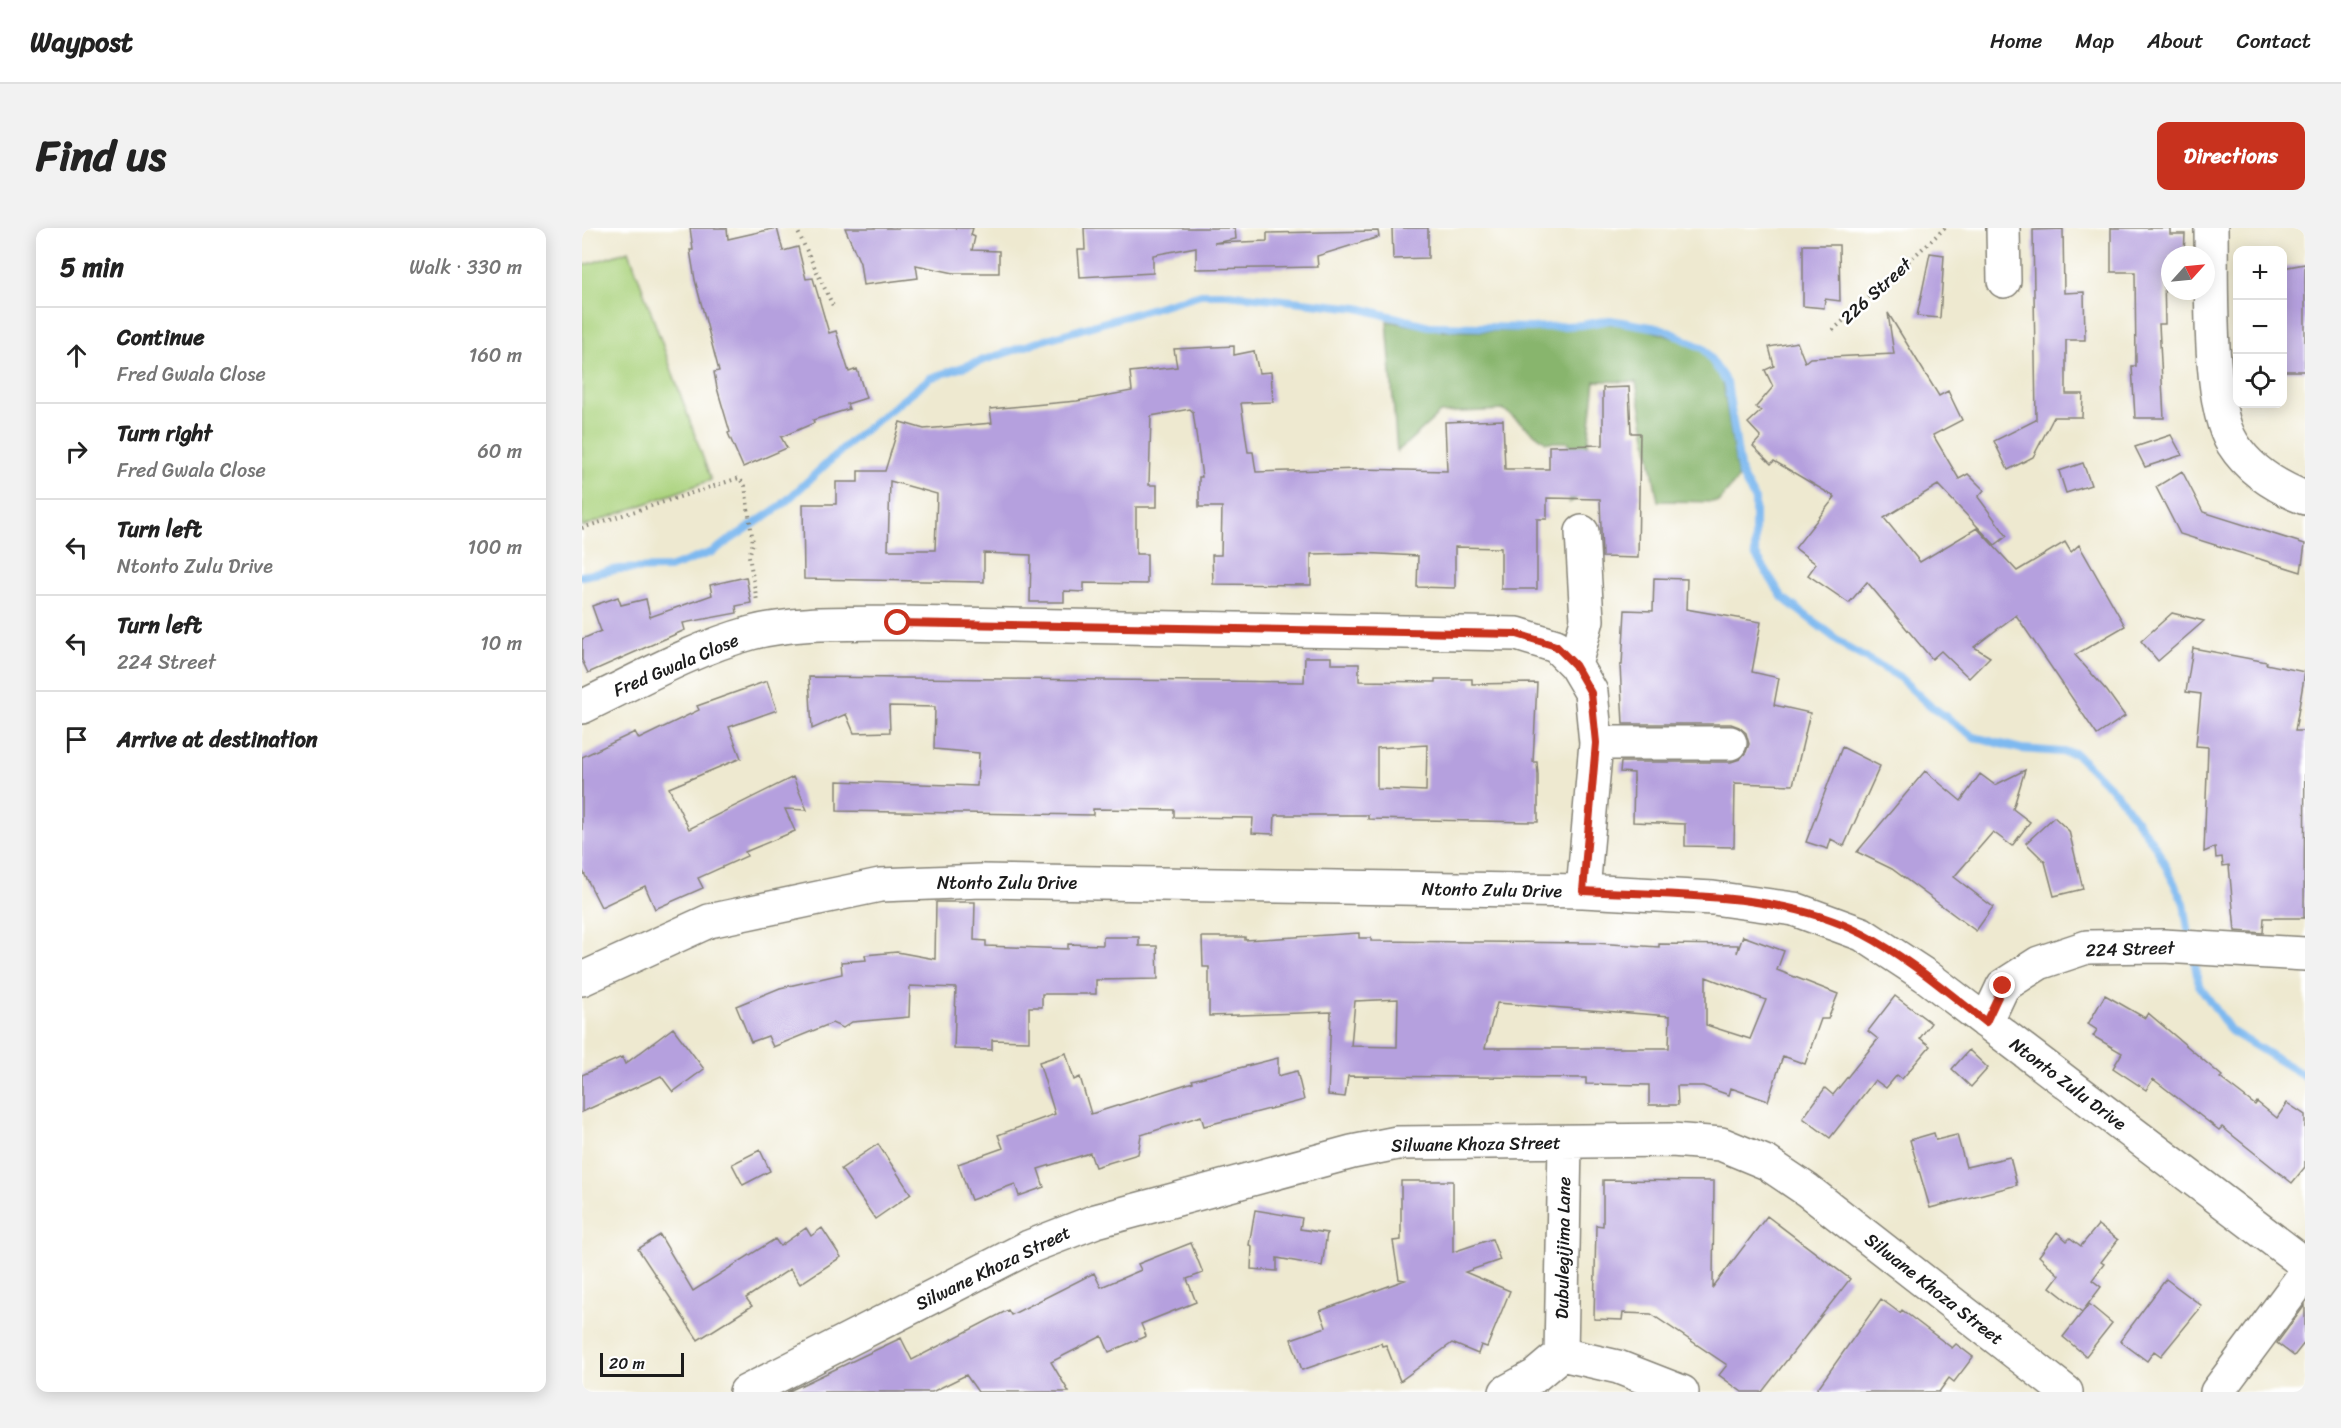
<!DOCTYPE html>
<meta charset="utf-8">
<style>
:root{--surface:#fff;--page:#f2f2f2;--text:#222;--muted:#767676;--line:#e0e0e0;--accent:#c8321e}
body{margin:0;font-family:Sriracha,sans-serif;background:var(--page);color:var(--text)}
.controls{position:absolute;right:18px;top:18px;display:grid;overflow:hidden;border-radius:12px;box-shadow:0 3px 15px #0003}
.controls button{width:54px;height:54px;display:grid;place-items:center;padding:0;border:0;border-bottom:2px solid var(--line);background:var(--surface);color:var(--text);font:30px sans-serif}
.compass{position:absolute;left:1579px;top:18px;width:54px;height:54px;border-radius:50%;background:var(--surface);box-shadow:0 3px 15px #0003;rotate:63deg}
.scale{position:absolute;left:18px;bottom:15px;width:84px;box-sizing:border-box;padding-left:6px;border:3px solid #1c1c1c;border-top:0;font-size:16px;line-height:21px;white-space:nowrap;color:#1c1c1c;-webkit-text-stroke:4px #fff;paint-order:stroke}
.stop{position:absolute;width:18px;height:18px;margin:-14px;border:4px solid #c8321e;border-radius:50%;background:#fff}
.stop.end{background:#c8321e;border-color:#fff;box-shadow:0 2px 6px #0008}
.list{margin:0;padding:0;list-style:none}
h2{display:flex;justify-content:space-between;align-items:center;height:78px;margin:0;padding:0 24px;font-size:26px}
h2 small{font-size:20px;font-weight:400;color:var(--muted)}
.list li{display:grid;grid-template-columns:39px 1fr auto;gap:18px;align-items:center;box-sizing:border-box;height:96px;padding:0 24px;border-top:2px solid var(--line)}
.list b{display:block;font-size:22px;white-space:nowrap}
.list p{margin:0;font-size:20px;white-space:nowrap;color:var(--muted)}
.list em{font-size:20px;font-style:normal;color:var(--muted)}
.icon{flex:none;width:33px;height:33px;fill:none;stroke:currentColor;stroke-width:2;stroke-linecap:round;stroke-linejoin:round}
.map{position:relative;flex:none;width:1723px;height:1164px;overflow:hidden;border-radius:12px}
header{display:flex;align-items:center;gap:36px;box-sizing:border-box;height:84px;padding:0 30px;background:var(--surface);border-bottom:2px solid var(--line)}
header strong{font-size:28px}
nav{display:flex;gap:33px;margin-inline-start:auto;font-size:21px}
.intro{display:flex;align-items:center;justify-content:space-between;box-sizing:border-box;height:144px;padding:0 36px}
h1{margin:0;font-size:42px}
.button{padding:15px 27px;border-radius:12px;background:var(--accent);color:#fff;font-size:21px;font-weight:700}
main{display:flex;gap:36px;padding:0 36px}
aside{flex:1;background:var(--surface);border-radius:12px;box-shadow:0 3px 15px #0003}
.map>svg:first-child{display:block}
.green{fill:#abd37e;stroke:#64784d;stroke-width:1.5}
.forest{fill:#88b56d;stroke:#526844;stroke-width:1.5}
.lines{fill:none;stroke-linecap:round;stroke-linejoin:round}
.stream{stroke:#7eb9f0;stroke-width:8}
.building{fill:#b5a0de;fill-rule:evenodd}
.minor-casing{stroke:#858276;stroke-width:36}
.path{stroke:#858276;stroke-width:4;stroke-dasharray:1.5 4.5;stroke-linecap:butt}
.minor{stroke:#fff;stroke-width:33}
.route{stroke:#c8321e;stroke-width:8}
.labels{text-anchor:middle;stroke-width:5;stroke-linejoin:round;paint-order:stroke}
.street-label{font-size:18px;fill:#1c1c1c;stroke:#fff}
</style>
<header>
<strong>Waypost</strong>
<nav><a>Home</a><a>Map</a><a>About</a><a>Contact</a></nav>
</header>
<div class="intro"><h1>Find us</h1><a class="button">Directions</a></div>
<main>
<aside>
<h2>5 min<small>Walk · 330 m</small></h2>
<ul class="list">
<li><svg class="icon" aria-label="ahead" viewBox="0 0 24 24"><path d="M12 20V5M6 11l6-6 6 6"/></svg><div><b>Continue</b><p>Fred Gwala Close</p></div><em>160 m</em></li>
<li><svg class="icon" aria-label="right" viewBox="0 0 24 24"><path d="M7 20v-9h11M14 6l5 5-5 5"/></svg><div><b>Turn right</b><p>Fred Gwala Close</p></div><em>60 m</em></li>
<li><svg class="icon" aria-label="left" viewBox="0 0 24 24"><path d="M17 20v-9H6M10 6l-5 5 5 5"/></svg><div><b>Turn left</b><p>Ntonto Zulu Drive</p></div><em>100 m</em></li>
<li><svg class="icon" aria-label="left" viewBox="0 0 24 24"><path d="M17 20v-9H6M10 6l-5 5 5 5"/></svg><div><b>Turn left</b><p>224 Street</p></div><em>10 m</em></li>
<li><svg class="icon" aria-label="arrive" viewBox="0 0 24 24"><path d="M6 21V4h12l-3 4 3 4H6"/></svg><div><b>Arrive at destination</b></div></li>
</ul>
</aside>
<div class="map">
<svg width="1723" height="1164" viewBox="0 0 1723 1164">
<rect width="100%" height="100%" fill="#fff"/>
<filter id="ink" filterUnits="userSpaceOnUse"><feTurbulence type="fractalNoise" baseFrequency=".0167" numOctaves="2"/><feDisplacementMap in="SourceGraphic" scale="12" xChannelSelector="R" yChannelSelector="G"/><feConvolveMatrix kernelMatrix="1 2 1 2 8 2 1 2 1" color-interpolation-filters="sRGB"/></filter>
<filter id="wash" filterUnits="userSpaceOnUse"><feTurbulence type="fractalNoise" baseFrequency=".008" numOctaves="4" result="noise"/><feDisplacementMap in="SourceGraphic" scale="24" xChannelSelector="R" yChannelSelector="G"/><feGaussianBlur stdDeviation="1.35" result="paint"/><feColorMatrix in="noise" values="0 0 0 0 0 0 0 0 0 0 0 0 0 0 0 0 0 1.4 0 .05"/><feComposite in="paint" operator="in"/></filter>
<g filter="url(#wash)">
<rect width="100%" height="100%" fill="#eee9d0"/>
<path class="green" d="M 47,23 L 129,252 L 0,299 L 0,38 Z"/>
<path class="forest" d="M 805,93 L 862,103 L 944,103 L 1013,95 L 1053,97 L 1119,119 L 1140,149 L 1156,251 L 1136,274 L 1076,273 L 1054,154 L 1013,153 L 1000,267 L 987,275 L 987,214 L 964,214 L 922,182 L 858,185 L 815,224 Z"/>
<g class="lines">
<path class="stream" d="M 0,348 L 37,341 L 87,340 L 130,324 L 200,277 L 268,214 L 348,150 L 462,112 L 619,66 L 645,66 L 776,80 L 847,98 L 949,100 L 1000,97 L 1028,92 L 1081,101 L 1122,121 L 1145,155 L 1159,246 L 1173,272 L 1173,326 L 1201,370 L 1267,421 L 1316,448 L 1346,476 L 1392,509 L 1439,521 L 1493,525 L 1535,566 L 1574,619 L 1602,675 L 1608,714
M 1611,726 L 1617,757 L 1649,803 L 1723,848"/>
</g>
<g id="blocks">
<path class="building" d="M 108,0 L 145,0 L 146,11 L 195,0 L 201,23 L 216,19 L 224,51 L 231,50 L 247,105 L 254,103 L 267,144 L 275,141 L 284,170 L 265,176 L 267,181 L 231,192 L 232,195 L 199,209 L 205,220 L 161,239 L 146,205 L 148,204 L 135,160 L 132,144 L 137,143 L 113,52 L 108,22 L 111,22 Z
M 263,0 L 391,0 L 389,7 L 393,9 L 390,22 L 417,23 L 417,45 L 372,45 L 334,37 L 336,50 L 281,57 L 278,35 Z
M 502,0 L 653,0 L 654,11 L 632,15 L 685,13 L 685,5 L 796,3 L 797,9 L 735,28 L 736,39 L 614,41 L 614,19 L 571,27 L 571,45 L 498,49 L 496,22 L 503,22 Z
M 810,0 L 846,0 L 846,30 L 811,31 Z
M 1529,0 L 1588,0 L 1588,6 L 1603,6 L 1602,27 L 1588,27 L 1588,49 L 1582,48 L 1583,96 L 1577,96 L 1582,190 L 1553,190 L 1550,138 L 1554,138 L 1553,44 L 1529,44 Z
M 1481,1 L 1482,65 L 1502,64 L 1503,112 L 1484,112 L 1484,166 L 1501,166 L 1500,189 L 1472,189 L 1451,229 L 1426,242 L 1412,213 L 1454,192 L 1451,2 Z
M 1221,17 L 1257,17 L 1258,73 L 1243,71 L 1242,80 L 1221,78 Z
M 1348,25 L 1362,27 L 1358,90 L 1335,88 Z
M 1723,36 L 1723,143 L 1701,143 L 1701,40 Z
M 1306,85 L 1357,168 L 1366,163 L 1380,192 L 1351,207 L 1377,251 L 1386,246 L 1402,262 L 1396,269 L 1425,308 L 1413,317 L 1356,257 L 1302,290 L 1338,334 L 1395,300 L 1435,343 L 1483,314 L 1489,324 L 1497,317 L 1543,398 L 1493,427 L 1525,463 L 1543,488 L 1515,507 L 1434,387 L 1392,419 L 1408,429 L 1387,450 L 1359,423 L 1350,431 L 1285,354 L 1267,375 L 1226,347 L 1234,336 L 1213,320 L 1253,269 L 1192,233 L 1189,236 L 1171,218 L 1179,209 L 1166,195 L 1179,183 L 1174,179 L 1191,159 L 1183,142 L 1192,138 L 1187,119 L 1215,114 L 1223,134 L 1228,130 L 1312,126 Z
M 652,118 L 652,127 L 672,123 L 677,145 L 689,144 L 691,174 L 659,175 L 666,224 L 671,224 L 674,244 L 778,241 L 865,243 L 863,194 L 921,192 L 923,241 L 967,241 L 967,218 L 1021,217 L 1021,160 L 1047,159 L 1049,205 L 1058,205 L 1056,330 L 1020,329 L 1018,271 L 965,270 L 965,291 L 955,291 L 955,361 L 919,361 L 919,320 L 873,319 L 873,360 L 835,359 L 836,328 L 779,325 L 729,326 L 729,357 L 631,356 L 630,327 L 639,327 L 640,279 L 617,279 L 617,249 L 620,249 L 611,184 L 608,181 L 569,188 L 567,257 L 575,257 L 575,279 L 554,279 L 554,326 L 565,326 L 565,356 L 502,355 L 502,364 L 482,363 L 482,374 L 448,374 L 449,327 L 402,325 L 402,354 L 222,351 L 221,276 L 254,276 L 254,254 L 276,254 L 276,243 L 303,243 L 318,194 L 342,201 L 410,195 L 408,181 L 495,173 L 550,163 L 548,144 L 595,139 L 592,121 ZM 308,253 L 355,266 L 353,322 L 306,322 Z
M 1589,207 L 1600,227 L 1563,239 L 1553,219 Z
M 1501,235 L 1509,257 L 1484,265 L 1477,243 Z
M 1600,243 L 1621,284 L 1723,316 L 1719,344 L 1598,306 L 1574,259 Z
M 164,349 L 169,375 L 154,378 L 155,385 L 101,395 L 103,402 L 6,445 L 0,432 L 0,411 L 19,403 L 10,378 L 36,369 L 39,377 L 64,371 L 68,389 L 130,367 L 128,357 Z
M 1072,350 L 1105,351 L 1104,381 L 1179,394 L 1170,444 L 1197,450 L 1192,477 L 1228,485 L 1211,557 L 1153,555 L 1152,619 L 1103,618 L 1103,596 L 1051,594 L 1052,545 L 1038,544 L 1039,534 L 1149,534 L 1158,531 L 1164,524 L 1167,516 L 1164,505 L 1157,499 L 1149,496 L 1041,496 L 1038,437 L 1040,437 L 1043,382 L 1071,383 Z
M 1590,385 L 1622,393 L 1576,433 L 1559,413 Z
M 1611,420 L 1685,434 L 1684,436 L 1723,444 L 1713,503 L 1723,503 L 1722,690 L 1682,690 L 1681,705 L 1653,703 L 1647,637 L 1641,638 L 1640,629 L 1634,630 L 1633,619 L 1622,624 L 1626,519 L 1614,518 L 1619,466 L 1604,464 Z
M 723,429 L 749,429 L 749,436 L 777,436 L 777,453 L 853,454 L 853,451 L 890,451 L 890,456 L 955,455 L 951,534 L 955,534 L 956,547 L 956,594 L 786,591 L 786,587 L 693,587 L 692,606 L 670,605 L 671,590 L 592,589 L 592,582 L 511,581 L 511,587 L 255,583 L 255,553 L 395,558 L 397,525 L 352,521 L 353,479 L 307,478 L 308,504 L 272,505 L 264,486 L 230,501 L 227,449 L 722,454 ZM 845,517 L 844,563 L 795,561 L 795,520 Z
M 185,453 L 195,482 L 147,499 L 159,530 L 87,560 L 107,601 L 211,549 L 225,582 L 203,581 L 213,603 L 163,624 L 165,628 L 116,650 L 121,660 L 73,681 L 63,658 L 19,679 L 0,641 L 0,529 L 53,504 L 57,511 L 117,482 L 115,478 Z
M 1260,519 L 1298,538 L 1262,618 L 1249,611 L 1246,621 L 1224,614 Z
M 1443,542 L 1431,581 L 1448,594 L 1430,618 L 1411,604 L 1372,649 L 1411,679 L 1394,703 L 1310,641 L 1275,624 L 1343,543 L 1379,573 L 1398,546 L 1413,557 Z
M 1472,589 L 1487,603 L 1501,661 L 1472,668 L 1463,634 L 1444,615 Z
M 354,674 L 393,674 L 392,712 L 404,713 L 404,718 L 486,721 L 486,716 L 521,717 L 521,709 L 557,709 L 557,718 L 575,718 L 576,751 L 514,752 L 514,766 L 460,766 L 460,779 L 447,779 L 447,813 L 410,812 L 410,822 L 372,821 L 374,760 L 328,758 L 327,789 L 270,794 L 261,800 L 250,795 L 191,819 L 186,808 L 169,814 L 154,778 L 198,760 L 260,746 L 259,734 L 284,732 L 283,727 L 315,724 L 353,731 Z
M 777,705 L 777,710 L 789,710 L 789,713 L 1013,715 L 1077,719 L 1077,716 L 1156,717 L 1155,725 L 1161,708 L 1202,723 L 1195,742 L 1256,766 L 1246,791 L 1239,791 L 1223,836 L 1201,828 L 1186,873 L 1149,860 L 1147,867 L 1121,858 L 1095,858 L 1096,877 L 1067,877 L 1067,857 L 1004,856 L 1004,850 L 766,848 L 763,869 L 746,867 L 749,784 L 627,788 L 627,739 L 621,739 L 620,709 L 663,709 L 663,712 ZM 1124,749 L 1184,772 L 1168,811 L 1124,797 ZM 816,771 L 815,819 L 769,818 L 773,773 ZM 915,775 L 1088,788 L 1087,820 L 903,820 Z
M 1523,767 L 1563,790 L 1566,785 L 1640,848 L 1638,850 L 1673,877 L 1675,874 L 1695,890 L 1705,875 L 1723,887 L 1723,939 L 1710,955 L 1640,899 L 1637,902 L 1571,851 L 1564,862 L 1531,840 L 1540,825 L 1511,808 L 1515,802 L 1506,796 Z
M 1313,768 L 1349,795 L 1338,810 L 1348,818 L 1320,851 L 1315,847 L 1304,860 L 1293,852 L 1248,910 L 1221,890 L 1243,860 L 1251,867 L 1296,811 L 1286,803 Z
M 91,800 L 122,841 L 91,864 L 79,848 L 0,884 L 0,847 L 40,829 L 43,836 Z
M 1387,822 L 1406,840 L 1389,859 L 1370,841 Z
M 484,825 L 492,852 L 498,849 L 509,886 L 611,854 L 610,852 L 696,830 L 696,848 L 715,843 L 722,872 L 622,898 L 619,888 L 559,907 L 556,926 L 513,939 L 508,925 L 456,941 L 462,959 L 437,968 L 433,956 L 389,972 L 376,936 L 421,920 L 416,907 L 473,886 L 457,834 Z
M 1352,905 L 1354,912 L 1375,907 L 1384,939 L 1428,929 L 1435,957 L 1348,980 L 1328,912 Z
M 296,916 L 329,966 L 293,991 L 259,941 Z
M 178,922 L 188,943 L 161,957 L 150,936 Z
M 1021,952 L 1132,953 L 1131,1059 L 1185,988 L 1268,1051 L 1180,1164 L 1160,1164 L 1137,1147 L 1145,1137 L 1069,1086 L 1041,1085 L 1040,1092 L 1012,1091 L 1014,997 L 1021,998 Z
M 819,953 L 871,953 L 871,1024 L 910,1011 L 918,1032 L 883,1044 L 928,1063 L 905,1119 L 899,1117 L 896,1126 L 870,1115 L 818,1153 L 804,1117 L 800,1118 L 799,1115 L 720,1142 L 709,1111 L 744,1099 L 738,1083 L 823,1052 L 817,1051 L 811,1013 L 819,1012 Z
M 673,982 L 720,990 L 718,1001 L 745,1005 L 740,1038 L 695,1030 L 695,1043 L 669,1041 L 670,1018 L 667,1017 Z
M 1516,997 L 1536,1012 L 1519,1034 L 1522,1036 L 1510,1052 L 1519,1059 L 1500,1084 L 1468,1059 L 1477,1047 L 1457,1028 L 1475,1004 L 1485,1013 L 1488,1010 L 1499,1018 Z
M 224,1000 L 229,1008 L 240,1000 L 259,1029 L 218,1056 L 208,1041 L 164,1070 L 170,1078 L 116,1112 L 56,1021 L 78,1007 L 111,1063 L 193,1011 L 198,1018 Z
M 609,1015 L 621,1045 L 605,1051 L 614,1074 L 559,1096 L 564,1108 L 527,1124 L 520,1108 L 469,1134 L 487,1164 L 396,1164 L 384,1147 L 350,1164 L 205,1164 L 319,1110 L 330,1132 L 426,1082 L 429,1087 L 512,1045 L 519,1059 L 559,1042 L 556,1036 Z
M 1584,1051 L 1620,1078 L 1579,1128 L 1572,1123 L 1565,1133 L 1538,1113 Z
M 1299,1071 L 1318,1085 L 1320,1082 L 1370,1120 L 1374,1116 L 1391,1129 L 1372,1154 L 1367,1150 L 1357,1164 L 1233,1164 Z
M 1507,1076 L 1530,1095 L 1504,1128 L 1481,1109 Z
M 1723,1077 L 1723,1114 L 1712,1128 L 1695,1115 Z"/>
</g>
</g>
<g filter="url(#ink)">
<use href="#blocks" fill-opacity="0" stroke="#858276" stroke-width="1.5"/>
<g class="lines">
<defs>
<path id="minor" d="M 1421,0 L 1422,53
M 1629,0 C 1630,51 1625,177 1651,216 C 1668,243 1695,259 1723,270
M 993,437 L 1005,392 L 1000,304
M 0,479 C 55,453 110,421 169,405 C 216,393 268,396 316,395 L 935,406 L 974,418 L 993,437 L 1009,464 L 1014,515 L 1001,663
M 1014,515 L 1148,515
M 0,751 L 127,693 L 298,657 L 400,653 L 1001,663 L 1131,670 L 1212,681 L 1280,706 L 1344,748 L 1723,1036
M 1404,794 L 1421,758 L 1457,735 L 1505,719 L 1581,718 L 1723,726
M 979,1126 L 983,915
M 164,1164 L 447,1019 L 514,993 L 770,924 L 815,915 L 1090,912 L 1139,916 L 1185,935 L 1225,962 L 1484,1164
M 924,1164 L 953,1148 L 979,1126 L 1036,1139 L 1100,1164
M 1635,1164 L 1723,1046"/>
</defs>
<use href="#minor" class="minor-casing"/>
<path class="path" d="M 214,0 L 252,80
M 1251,102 L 1363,0
M 0,300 L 157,250 L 163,258 L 171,315 L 167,328 L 175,373"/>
<use href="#minor" class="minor"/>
</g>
</g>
<g class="lines" filter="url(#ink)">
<path class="route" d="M 316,395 L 935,406 L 974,418 L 993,437 L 1009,465 L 1014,515 L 1001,663 C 1093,668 1197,663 1281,706 C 1325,729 1365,764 1404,794 L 1421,758"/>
</g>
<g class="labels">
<g class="street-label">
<text transform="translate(1294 63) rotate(-42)" y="6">226 Street</text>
<text transform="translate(94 437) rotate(-23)" y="6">Fred Gwala Close</text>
<text x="425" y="661">Ntonto Zulu Drive</text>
<text transform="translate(910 662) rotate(1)" y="6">Ntonto Zulu Drive</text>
<text transform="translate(1548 721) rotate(-2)" y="6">224 Street</text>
<text transform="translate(1486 856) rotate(37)" y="6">Ntonto Zulu Drive</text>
<text transform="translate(894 916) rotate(-1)" y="6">Silwane Khoza Street</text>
<text transform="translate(981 1020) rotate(-89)" y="6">Dubulegijima Lane</text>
<text transform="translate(411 1040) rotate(-26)" y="6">Silwane Khoza Street</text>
<text transform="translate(1352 1061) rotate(38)" y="6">Silwane Khoza Street</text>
</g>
</g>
</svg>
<div class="controls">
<button>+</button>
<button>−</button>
<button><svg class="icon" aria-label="locate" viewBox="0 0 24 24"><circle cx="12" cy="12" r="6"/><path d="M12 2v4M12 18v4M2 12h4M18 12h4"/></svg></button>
</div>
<svg class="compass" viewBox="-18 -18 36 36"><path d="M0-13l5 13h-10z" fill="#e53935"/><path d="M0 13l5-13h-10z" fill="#767676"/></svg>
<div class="scale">20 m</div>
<div class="stop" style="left:316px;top:395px"></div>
<div class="stop end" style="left:1421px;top:758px"></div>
</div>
</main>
